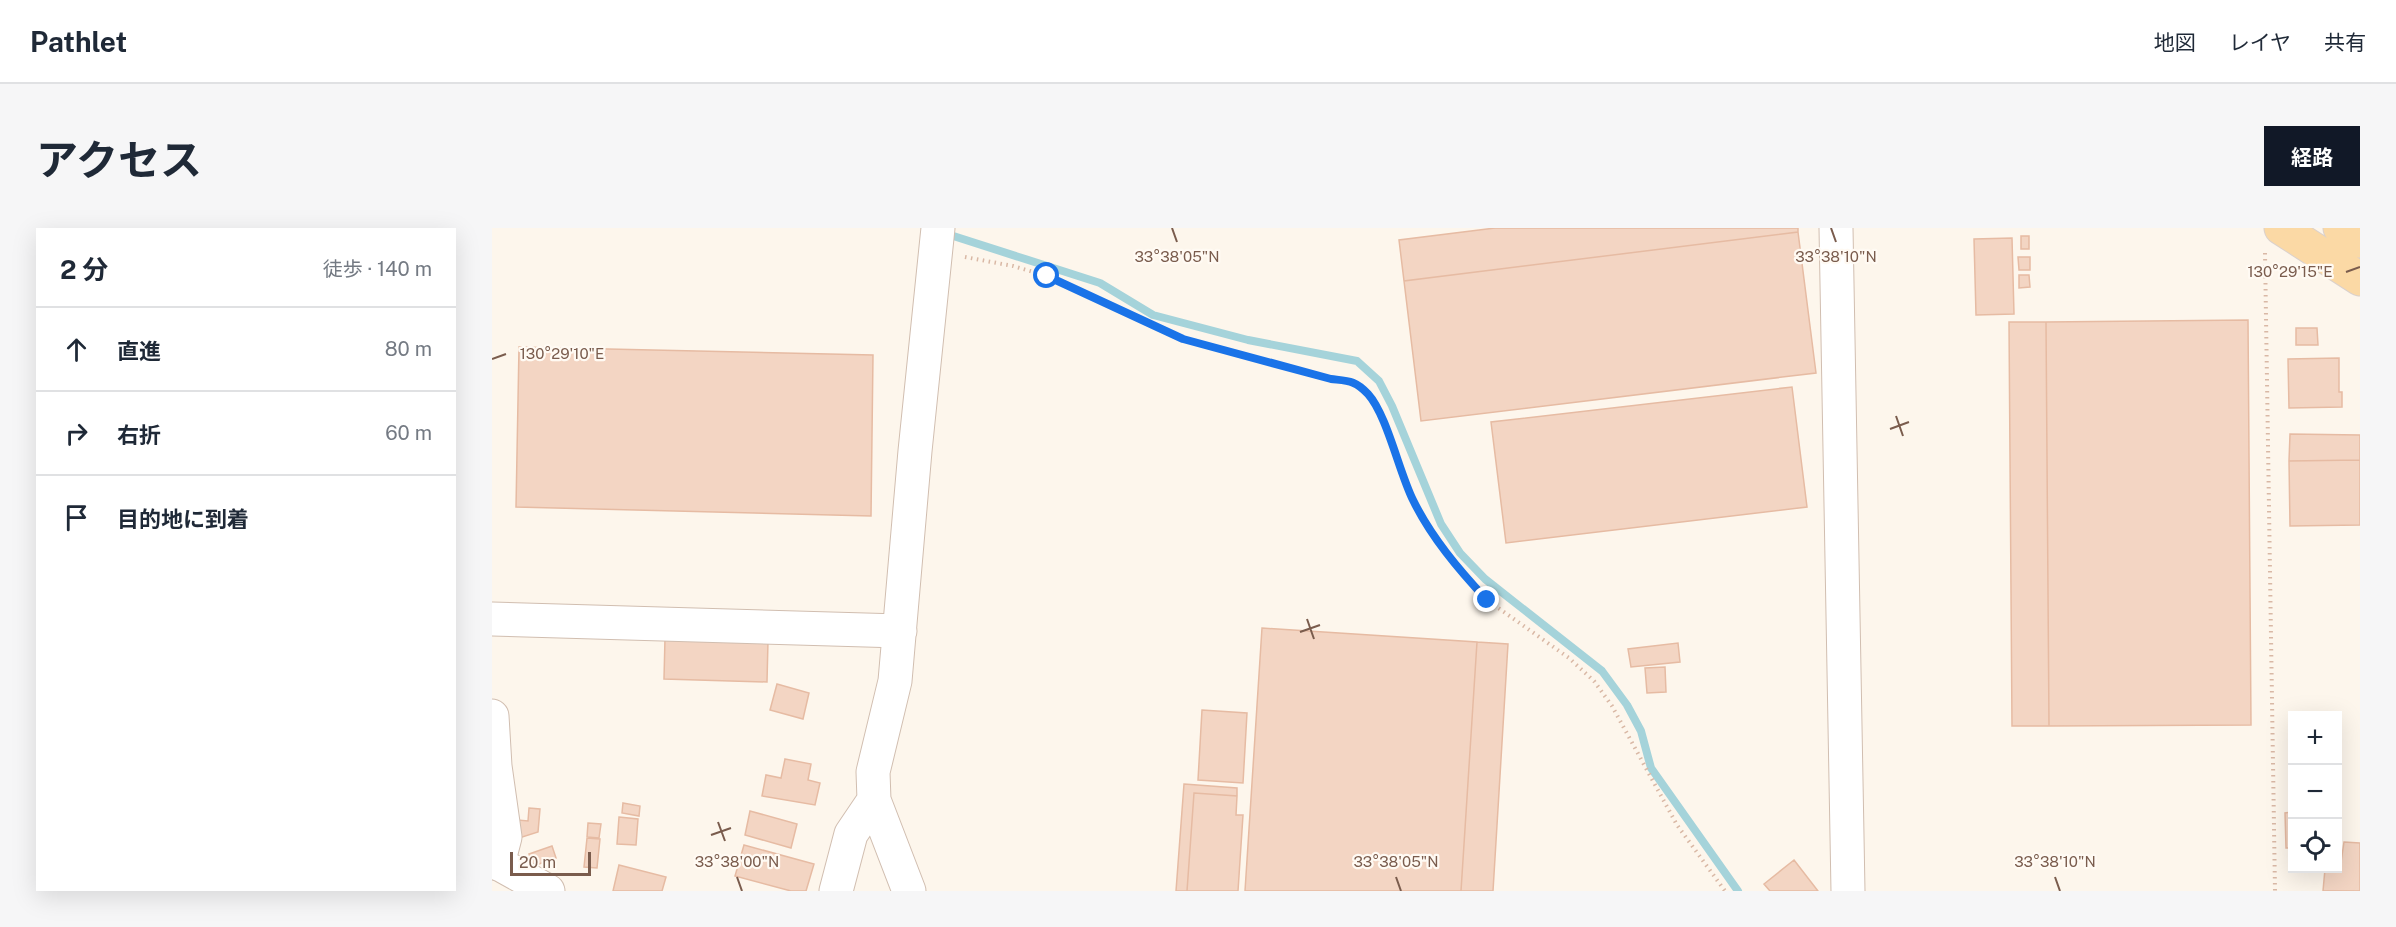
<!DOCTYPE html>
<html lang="ja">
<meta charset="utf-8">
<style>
:root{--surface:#fff;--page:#f6f6f7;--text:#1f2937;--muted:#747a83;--line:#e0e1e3;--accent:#111827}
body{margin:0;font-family:"Public Sans","Noto Sans JP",sans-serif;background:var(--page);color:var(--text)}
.controls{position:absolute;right:18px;bottom:18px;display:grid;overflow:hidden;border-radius:0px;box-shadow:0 6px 24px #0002}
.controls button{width:54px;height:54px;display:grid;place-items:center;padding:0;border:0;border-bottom:2px solid var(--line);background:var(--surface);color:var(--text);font:30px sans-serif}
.scale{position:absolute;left:18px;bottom:15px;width:81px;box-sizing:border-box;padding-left:6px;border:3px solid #7a5c4d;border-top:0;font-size:16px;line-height:21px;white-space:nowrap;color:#7a5c4d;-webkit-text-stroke:4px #fffaf3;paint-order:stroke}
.stop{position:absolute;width:18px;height:18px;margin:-14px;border:4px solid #1a73e8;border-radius:50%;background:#fff}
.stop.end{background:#1a73e8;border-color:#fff;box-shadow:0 2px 6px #0008}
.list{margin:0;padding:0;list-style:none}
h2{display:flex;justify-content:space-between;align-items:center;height:78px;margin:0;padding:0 24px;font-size:26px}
h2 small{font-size:20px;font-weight:400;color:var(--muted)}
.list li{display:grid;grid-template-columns:39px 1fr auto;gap:18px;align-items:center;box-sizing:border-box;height:84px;padding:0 24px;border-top:2px solid var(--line)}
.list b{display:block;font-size:22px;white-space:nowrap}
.list em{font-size:20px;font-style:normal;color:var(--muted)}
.icon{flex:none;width:33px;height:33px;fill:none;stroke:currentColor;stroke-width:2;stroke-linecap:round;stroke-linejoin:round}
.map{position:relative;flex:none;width:1868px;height:663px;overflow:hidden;border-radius:0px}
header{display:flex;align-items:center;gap:36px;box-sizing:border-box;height:84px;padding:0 30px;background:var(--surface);border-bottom:2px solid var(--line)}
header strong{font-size:28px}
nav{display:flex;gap:33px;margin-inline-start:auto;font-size:21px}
.intro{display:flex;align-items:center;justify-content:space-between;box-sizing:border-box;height:144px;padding:0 36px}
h1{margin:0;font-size:42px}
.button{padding:15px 27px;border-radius:0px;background:var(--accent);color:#fff;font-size:21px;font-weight:700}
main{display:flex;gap:36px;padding:0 36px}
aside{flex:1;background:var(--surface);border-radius:0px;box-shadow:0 6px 24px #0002}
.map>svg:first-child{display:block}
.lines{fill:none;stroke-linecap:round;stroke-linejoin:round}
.stream{stroke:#a5d3da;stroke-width:8}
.building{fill:#f3d5c3;stroke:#e6bba3;stroke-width:1.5}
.minor-casing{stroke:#d1beb0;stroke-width:35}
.major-casing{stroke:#dad1cd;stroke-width:35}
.path{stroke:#d9b8a5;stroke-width:4;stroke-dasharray:1.5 4.5;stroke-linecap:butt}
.minor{stroke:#fff;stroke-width:33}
.major{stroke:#fbd9a5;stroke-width:33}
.route{stroke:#1a73e8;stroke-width:8}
.ticks{fill:none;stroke:#7a5c4d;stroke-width:2}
.ticks-label{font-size:15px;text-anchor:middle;fill:#7a5c4d;stroke:#fffaf3;stroke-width:4.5;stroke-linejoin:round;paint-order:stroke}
</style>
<header>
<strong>Pathlet</strong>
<nav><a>地図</a><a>レイヤ</a><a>共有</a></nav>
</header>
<div class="intro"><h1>アクセス</h1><a class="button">経路</a></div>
<main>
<aside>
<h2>2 分<small>徒歩 · 140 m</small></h2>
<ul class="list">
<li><svg class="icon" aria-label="ahead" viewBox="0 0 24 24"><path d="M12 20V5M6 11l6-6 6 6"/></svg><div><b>直進</b></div><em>80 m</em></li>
<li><svg class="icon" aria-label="right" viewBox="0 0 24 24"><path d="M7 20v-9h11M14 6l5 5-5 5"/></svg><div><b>右折</b></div><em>60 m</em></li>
<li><svg class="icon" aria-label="arrive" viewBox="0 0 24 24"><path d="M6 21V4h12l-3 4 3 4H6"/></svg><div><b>目的地に到着</b></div></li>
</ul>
</aside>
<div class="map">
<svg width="1868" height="663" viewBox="0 0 1868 663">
<rect width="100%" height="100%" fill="#fdf6ec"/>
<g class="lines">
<path class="stream" d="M 452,5 L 608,55 L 661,87 L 756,112 L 865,133 L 887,153 L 900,178 L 949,296 L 968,325 L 993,351 L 1110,443 L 1135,477 L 1149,503 L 1159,540 L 1246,663"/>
</g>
<path class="building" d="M 1003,0 L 1306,0 L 1306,4 L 912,53 L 907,12 Z
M 1306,4 L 1324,145 L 929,193 L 912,53 Z
M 1529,8 L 1537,8 L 1537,21 L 1529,21 Z
M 1520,10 L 1522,86 L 1484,87 L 1482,11 Z
M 1526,29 L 1538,29 L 1538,42 L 1527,42 Z
M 1527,47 L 1537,47 L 1538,59 L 1527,60 Z
M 1756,92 L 1759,497 L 1557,498 L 1554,94 Z
M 1517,94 L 1554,94 L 1557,498 L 1520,498 Z
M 1804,100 L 1825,100 L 1826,117 L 1804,117 Z
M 27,119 L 381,127 L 379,288 L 24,279 Z
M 1847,130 L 1847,164 L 1850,164 L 1850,179 L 1797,180 L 1796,131 Z
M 1300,159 L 1315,279 L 1014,315 L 999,194 Z
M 1798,206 L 1868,207 L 1868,232 L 1797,233 Z
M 1868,232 L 1868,297 L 1798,298 L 1797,233 Z
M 770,400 L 985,414 L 969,663 L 753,663 Z
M 173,410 L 276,413 L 275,454 L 172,451 Z
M 985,414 L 1016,416 L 1001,663 L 969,663 Z
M 1186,415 L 1188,434 L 1139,439 L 1136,421 Z
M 1173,439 L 1174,464 L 1155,465 L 1153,440 Z
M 285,456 L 317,465 L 311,491 L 278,482 Z
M 710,482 L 755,485 L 751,555 L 706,552 Z
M 293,531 L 319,536 L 316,552 L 328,555 L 323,577 L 270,568 L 274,547 L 289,550 Z
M 692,556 L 745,560 L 745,568 L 702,565 L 695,663 L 684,663 Z
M 702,565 L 745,568 L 744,587 L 751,587 L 746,663 L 695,663 Z
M 131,575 L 148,578 L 147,588 L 130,585 Z
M 37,580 L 48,581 L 46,604 L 24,611 L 26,592 L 36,593 Z
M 258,583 L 305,596 L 299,620 L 253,607 Z
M 1800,584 L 1800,620 L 1794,620 L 1793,585 Z
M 127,589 L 146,591 L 144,617 L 125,616 Z
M 96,595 L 109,596 L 107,610 L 95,609 Z
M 95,610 L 108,611 L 105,640 L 92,639 Z
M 1852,614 L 1868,615 L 1868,663 L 1831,663 L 1833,641 L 1848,641 Z
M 252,617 L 322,636 L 314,663 L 299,663 L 243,648 Z
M 60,618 L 64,630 L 41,638 L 37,626 Z
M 1302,632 L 1326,663 L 1278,663 L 1272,656 Z
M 127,637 L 174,649 L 170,663 L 121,663 Z"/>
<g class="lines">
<defs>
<path id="minor" d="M 1344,0 L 1356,663
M 0,391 L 408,403
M 0,488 L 3,538 L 13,609 L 6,636
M 0,632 L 56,663
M 344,663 L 359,606 L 382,572
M 417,663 L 382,572 L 381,544 L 403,453 L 423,223 L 446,0"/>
<path id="major" d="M 1789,0 L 1868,51
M 1848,0 L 1868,13"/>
</defs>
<use href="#minor" class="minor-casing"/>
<use href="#major" class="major-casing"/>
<path class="path" d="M 1773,25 L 1783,663
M 473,29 L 521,38 L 555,48 L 691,111 L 839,151 L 863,154 L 877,167 L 887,184 L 921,272 L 943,308 L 969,345 L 995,372 L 1077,430 L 1102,453 L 1120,478 L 1185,597 L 1233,663"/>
<use href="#minor" class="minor"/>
<use href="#major" class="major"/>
</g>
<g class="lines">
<path class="route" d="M 555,48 L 691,111 L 839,151 C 856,153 863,152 876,166 C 895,187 907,244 921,272 C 939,309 967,342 995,372"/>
</g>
<path class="ticks" d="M 680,0 L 685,14M 1339,0 L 1344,14M 1854,44 L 1868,39M 0,131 L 14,126M 1404,188 L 1411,208M 1398,201 L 1417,194M 815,391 L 822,411M 808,404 L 828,397M 226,594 L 233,613M 219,607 L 239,600M 245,649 L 250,663M 904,649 L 909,663M 1563,649 L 1568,663"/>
<g class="ticks-label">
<text x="685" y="34">33°38'05"N</text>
<text x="1344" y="34">33°38'10"N</text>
<text x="1798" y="49">130°29'15"E</text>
<text x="70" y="131">130°29'10"E</text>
<text x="245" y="639">33°38'00"N</text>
<text x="904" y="639">33°38'05"N</text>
<text x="1563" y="639">33°38'10"N</text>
</g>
</svg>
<div class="controls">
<button>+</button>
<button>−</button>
<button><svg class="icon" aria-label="locate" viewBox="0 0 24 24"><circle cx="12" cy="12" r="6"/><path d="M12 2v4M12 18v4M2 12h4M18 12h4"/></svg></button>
</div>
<div class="scale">20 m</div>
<div class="stop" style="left:555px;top:48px"></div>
<div class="stop end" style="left:995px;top:372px"></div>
</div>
</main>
